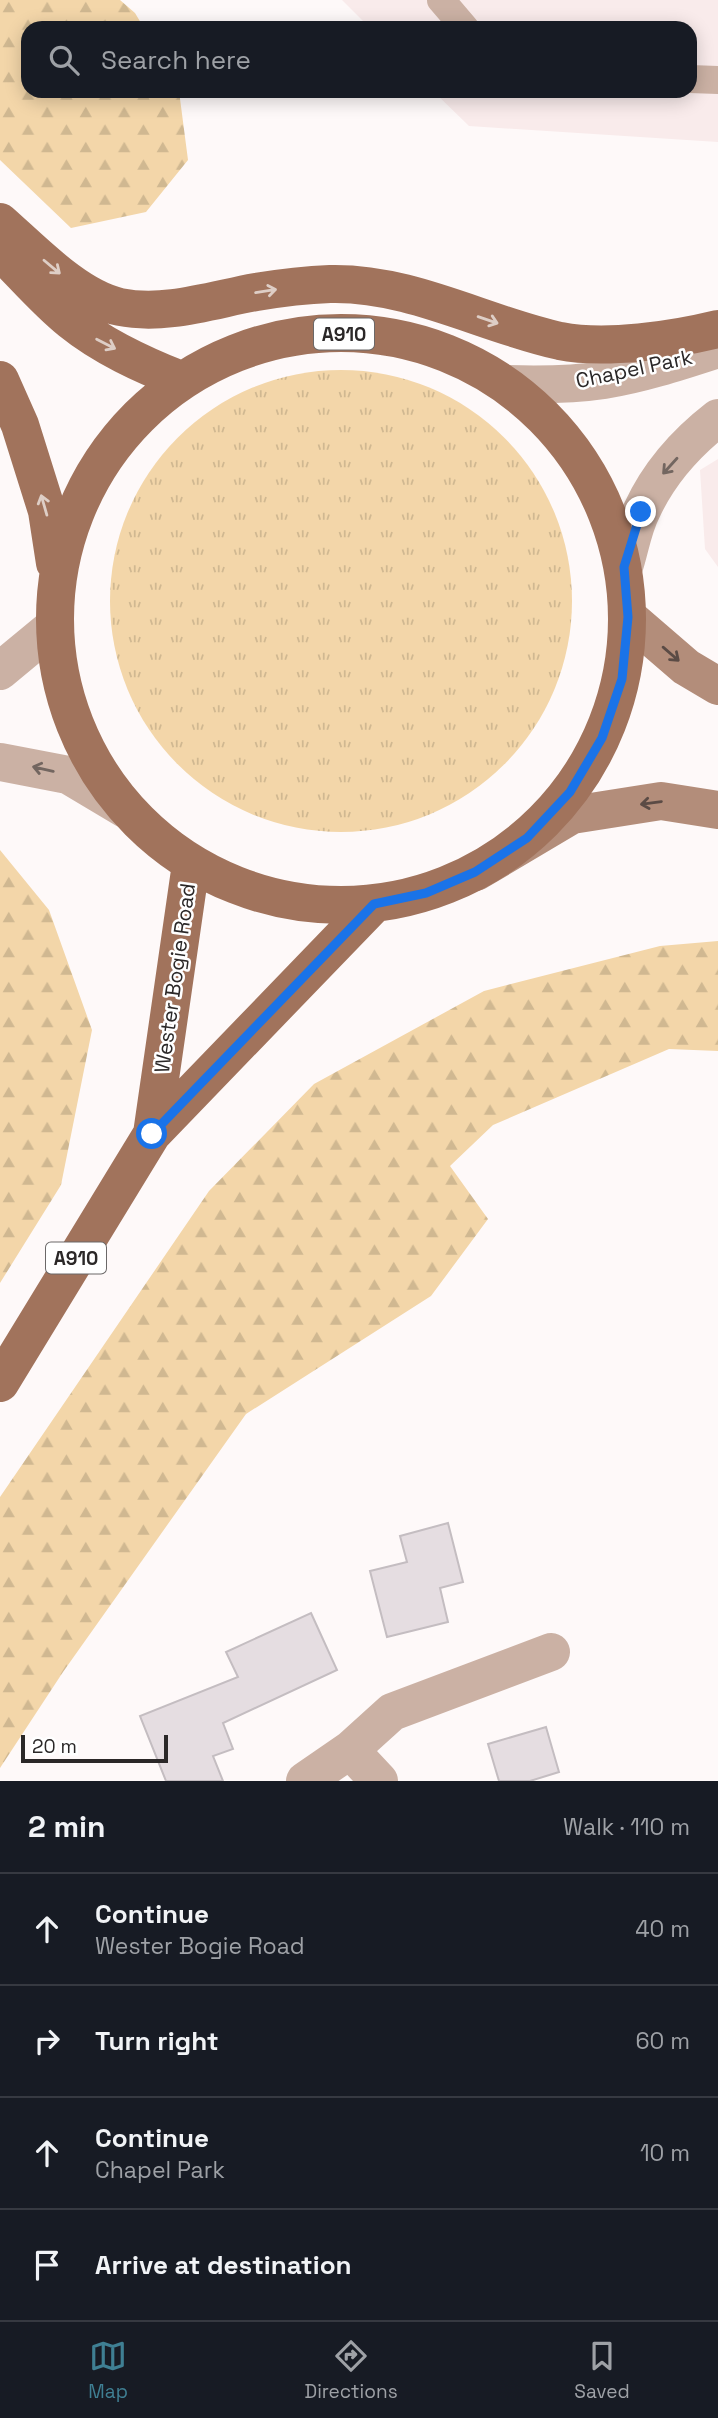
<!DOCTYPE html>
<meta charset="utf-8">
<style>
:root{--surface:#171b24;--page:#242831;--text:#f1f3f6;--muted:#9ea1a6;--line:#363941;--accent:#3f7f93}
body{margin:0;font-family:"Space Grotesk",sans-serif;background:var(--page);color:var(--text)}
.scale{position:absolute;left:21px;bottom:18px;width:147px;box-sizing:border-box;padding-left:7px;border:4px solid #2b2828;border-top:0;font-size:19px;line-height:24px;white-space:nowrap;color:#2b2828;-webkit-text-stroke:5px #fff;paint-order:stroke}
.stop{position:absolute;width:21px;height:21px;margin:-16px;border:5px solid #1a73e8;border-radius:50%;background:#fff}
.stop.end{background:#1a73e8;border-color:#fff;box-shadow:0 2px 7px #0008}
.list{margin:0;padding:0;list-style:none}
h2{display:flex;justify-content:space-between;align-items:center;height:91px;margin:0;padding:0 28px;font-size:30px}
h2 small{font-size:23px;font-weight:400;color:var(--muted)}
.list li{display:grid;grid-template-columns:46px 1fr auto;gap:21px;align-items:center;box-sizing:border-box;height:112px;padding:0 28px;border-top:2px solid var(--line)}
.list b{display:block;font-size:26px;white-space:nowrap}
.list p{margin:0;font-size:23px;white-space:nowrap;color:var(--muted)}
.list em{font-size:23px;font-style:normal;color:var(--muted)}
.icon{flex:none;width:38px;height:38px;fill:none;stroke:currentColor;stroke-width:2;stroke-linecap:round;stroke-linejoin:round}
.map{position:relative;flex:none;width:718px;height:1781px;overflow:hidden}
.search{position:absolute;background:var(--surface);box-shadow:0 4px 18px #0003;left:21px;right:21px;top:21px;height:77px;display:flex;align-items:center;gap:18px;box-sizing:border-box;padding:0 24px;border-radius:21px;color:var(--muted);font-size:26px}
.sheet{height:539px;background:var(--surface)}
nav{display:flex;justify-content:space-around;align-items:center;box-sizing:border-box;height:98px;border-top:2px solid var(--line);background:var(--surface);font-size:19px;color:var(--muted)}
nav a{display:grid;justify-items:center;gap:4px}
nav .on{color:var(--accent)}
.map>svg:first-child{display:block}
.built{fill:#f9ebeb}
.grass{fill:url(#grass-tufts)}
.forest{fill:url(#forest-firs)}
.building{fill:#e5dde1;stroke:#c4bdc1;stroke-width:2}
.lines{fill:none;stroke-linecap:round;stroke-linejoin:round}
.service{stroke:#cbb1a4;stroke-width:28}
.minor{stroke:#cbb1a4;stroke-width:38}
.secondary{stroke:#b38d7a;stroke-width:38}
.primary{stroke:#a1735c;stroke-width:38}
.oneway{stroke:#decec6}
.oneway2{stroke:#736660}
.oneway3{stroke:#5b4b45}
.route{stroke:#1a73e8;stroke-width:9}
.labels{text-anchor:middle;stroke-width:5;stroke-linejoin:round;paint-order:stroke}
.shield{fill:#fff;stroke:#6b6868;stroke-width:2}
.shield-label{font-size:19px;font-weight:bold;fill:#2b2828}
.street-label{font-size:21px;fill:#2b2828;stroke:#fff}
</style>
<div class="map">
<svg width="718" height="1781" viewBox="0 0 718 1781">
<defs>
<pattern id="grass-tufts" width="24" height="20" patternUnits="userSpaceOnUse" patternTransform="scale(1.75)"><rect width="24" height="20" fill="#f3d6a9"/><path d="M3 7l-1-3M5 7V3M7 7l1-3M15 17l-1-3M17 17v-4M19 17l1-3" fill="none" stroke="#d0b891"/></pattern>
<pattern id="forest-firs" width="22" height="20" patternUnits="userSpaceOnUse" patternTransform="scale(1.75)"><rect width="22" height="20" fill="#f3d6a9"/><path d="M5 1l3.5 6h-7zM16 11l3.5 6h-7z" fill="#d0b891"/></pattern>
</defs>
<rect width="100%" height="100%" fill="#fef9f9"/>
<path class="built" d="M 342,0 L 718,0 L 718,142 L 469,126 L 433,91 L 690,91 L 690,28 L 370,28 Z
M 718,459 L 718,567 L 705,549 L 700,470 Z"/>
<path class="grass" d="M110 601a231 231 0 1 1 462 0a231 231 0 1 1-462 0Z"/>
<path class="forest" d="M 0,0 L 120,0 L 135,13 L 144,28 L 28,28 L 28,91 L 179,91 L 188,160 L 146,212 L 71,228 L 0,160 Z
M 0,850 L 49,910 L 92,1030 L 61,1185 L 0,1283 Z
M 718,941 L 718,1051 L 669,1049 L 493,1125 L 450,1166 L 488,1219 L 431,1296 L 246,1414 L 63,1672 L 0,1768 L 0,1497 L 209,1191 L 314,1084 L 484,991 L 660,946 Z"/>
<path class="building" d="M 448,1523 L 463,1582 L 440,1588 L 448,1622 L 387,1637 L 370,1571 L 407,1562 L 400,1536 Z
M 311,1613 L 337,1670 L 223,1723 L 233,1749 L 213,1756 L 223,1781 L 166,1781 L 140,1716 L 238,1677 L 226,1652 Z
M 546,1727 L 559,1772 L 530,1781 L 499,1781 L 488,1744 Z"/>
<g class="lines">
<path class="service" d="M 441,0 L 465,28
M 690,79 L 718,80"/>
<path class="minor" d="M 507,384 C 539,385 571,385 604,380 C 642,374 681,361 718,349
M 624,567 C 630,549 633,527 642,510 C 659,473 687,442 718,418
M 0,671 L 53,627
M 0,762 L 68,775 L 125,809
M 350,1750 L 379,1781
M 305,1781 L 350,1750 L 392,1712 L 551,1652"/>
<path class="secondary" d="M 628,617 L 686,667 L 718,686
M 476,872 L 572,815 L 661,801 L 718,810"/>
<path class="primary" d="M 0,222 C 33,251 77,298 120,307 C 165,316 212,300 256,292 C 280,288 305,285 330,284 C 410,282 483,324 560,341 C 606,350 673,340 718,329
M 1,252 C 24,275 46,301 71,321 C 103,347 143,365 181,380
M55 619a286 286 0 1 1 572 0a286 286 0 1 1-572 0Z
M 0,380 L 20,425 L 47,511 L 55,563
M 152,1134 L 191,864
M 0,1383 L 152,1134 L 374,904"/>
</g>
<defs><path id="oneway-shaft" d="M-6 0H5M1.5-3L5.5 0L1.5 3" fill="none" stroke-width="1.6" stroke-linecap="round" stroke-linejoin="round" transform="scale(1.75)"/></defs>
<g class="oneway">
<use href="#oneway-shaft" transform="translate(52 267) rotate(40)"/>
<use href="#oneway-shaft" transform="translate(266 291) rotate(-9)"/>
<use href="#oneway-shaft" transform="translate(488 320) rotate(19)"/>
<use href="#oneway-shaft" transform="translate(106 344) rotate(27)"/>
<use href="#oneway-shaft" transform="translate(44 505) rotate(-106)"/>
</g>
<g class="oneway2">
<use href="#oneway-shaft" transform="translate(670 466) rotate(132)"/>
<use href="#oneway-shaft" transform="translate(43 769) rotate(-167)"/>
</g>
<g class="oneway3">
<use href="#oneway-shaft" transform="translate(671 654) rotate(41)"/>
<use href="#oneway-shaft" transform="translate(651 803) rotate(172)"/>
</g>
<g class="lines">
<path class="route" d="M 152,1134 L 374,904 L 426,893 L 475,872 L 527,838 L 570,792 L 602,738 L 622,679 L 628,617 L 624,567 L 641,512"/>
</g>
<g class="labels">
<g class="shield">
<rect x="314" y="318.5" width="60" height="31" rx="5"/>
<rect x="46" y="1242.5" width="60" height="31" rx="5"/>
</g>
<g class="shield-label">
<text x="344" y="341">A910</text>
<text x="76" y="1265">A910</text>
</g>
<g class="street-label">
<text transform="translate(634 369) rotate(-12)" y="7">Chapel Park</text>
<text transform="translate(175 978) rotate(-82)" y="7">Wester Bogie Road</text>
</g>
</g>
</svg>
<div class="scale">20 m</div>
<div class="stop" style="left:152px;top:1134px"></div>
<div class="stop end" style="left:641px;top:512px"></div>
<div class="search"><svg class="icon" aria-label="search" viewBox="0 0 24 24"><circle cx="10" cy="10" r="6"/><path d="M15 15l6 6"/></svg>Search here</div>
</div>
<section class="sheet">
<h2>2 min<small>Walk · 110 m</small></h2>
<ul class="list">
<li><svg class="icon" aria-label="ahead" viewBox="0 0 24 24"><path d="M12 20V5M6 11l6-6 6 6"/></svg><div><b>Continue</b><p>Wester Bogie Road</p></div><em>40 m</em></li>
<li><svg class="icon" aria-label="right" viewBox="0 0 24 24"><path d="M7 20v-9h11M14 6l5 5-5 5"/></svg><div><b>Turn right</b></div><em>60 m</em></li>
<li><svg class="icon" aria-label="ahead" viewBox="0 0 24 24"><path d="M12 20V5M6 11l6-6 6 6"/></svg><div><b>Continue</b><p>Chapel Park</p></div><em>10 m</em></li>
<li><svg class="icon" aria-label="arrive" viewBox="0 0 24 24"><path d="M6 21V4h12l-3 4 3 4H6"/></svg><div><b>Arrive at destination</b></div></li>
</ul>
</section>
<nav>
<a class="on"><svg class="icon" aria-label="map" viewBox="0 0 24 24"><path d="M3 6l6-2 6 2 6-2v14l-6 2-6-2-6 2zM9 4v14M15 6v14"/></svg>Map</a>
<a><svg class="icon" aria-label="directions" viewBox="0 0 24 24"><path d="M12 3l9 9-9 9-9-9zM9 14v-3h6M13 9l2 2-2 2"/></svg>Directions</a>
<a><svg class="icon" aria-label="saved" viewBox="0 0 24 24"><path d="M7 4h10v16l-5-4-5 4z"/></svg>Saved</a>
</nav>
